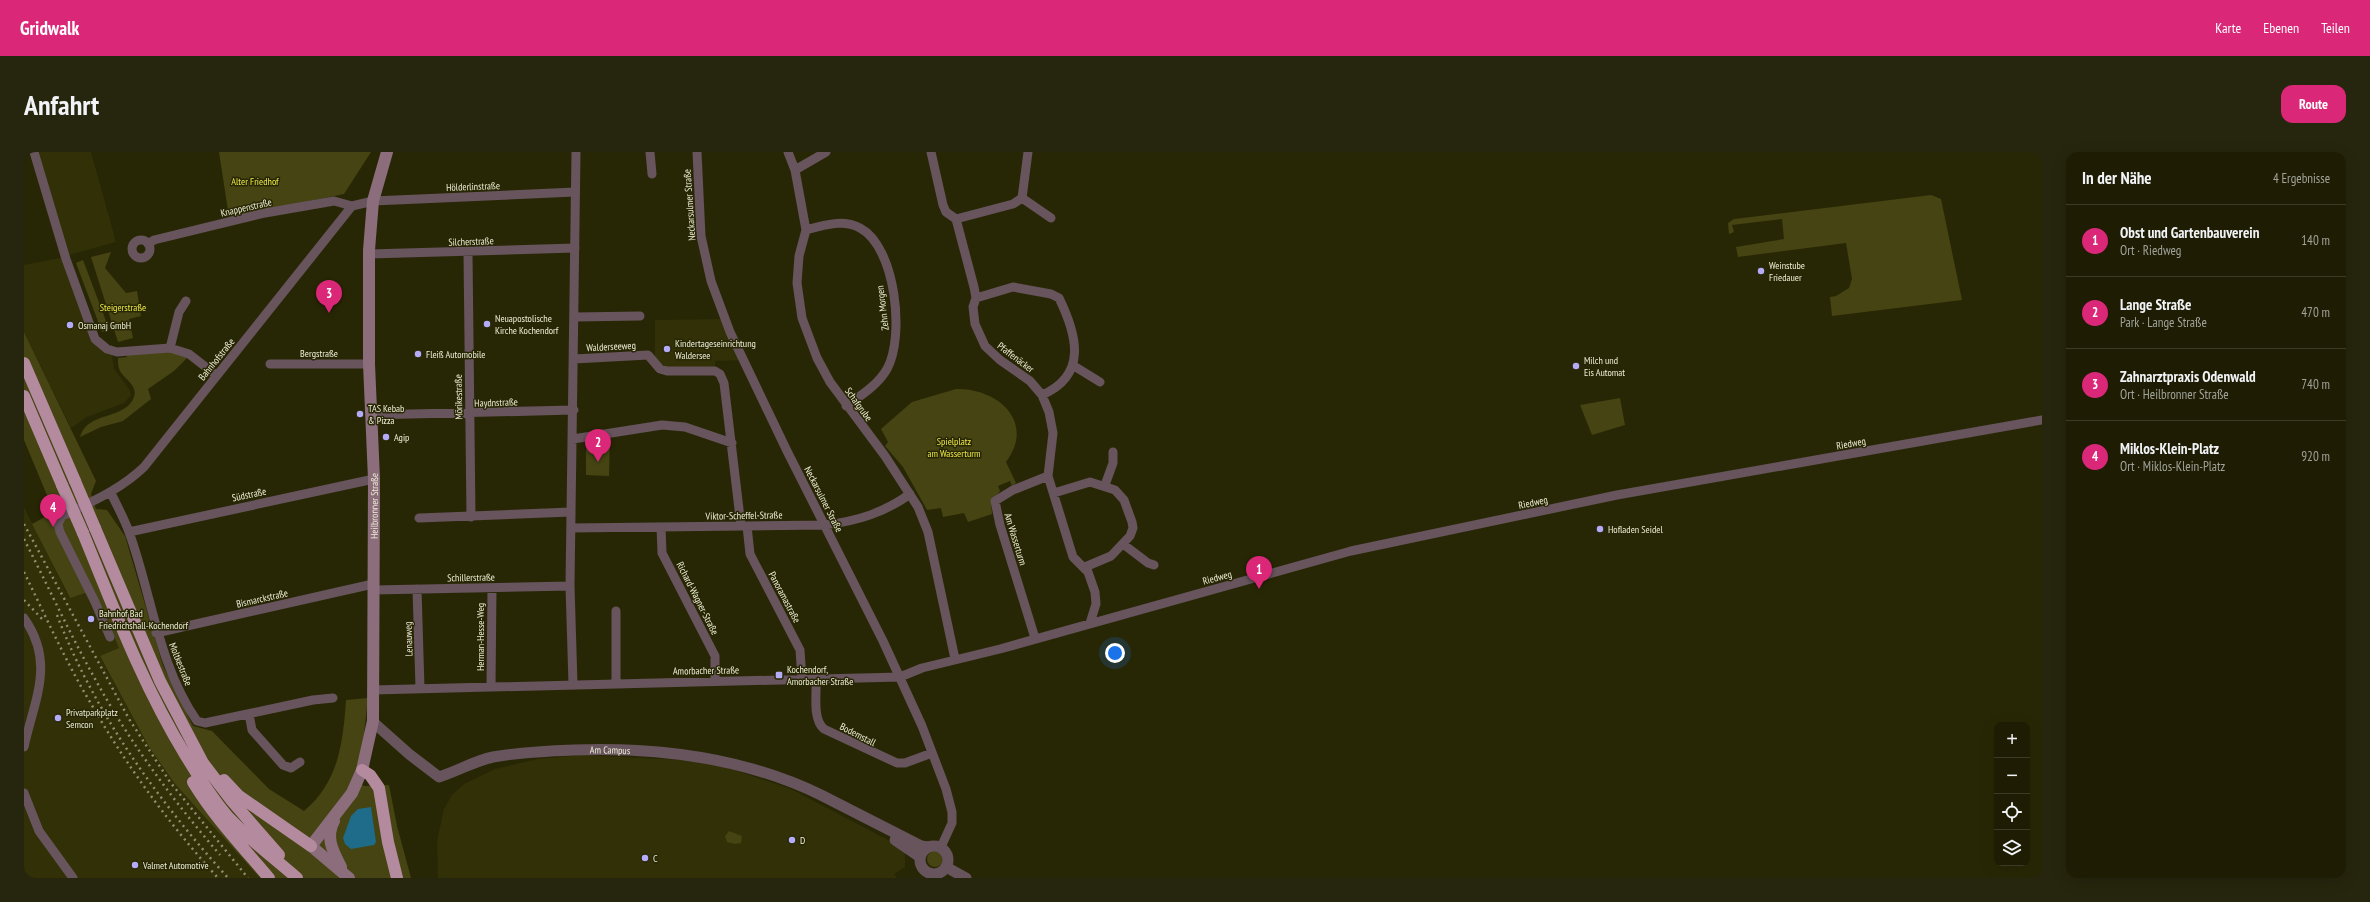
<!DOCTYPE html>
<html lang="de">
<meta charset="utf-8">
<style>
:root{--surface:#1e1d04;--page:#26260e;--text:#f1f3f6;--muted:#a1a29a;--line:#3c3b26;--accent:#db2777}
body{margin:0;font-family:"PT Sans Narrow",sans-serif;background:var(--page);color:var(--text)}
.controls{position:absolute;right:12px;bottom:12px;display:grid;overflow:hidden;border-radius:8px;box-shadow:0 4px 16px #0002}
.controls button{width:36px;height:36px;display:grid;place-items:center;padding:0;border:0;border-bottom:1px solid var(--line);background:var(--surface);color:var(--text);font:20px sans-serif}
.you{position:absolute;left:1091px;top:501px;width:14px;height:14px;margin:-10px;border:3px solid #fff;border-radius:50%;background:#1a73e8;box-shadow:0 0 0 6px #1a73e833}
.badge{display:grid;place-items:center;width:26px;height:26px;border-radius:50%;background:var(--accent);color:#fff;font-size:13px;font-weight:700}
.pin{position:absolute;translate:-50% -33px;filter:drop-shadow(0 1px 2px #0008)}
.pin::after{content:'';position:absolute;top:21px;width:14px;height:12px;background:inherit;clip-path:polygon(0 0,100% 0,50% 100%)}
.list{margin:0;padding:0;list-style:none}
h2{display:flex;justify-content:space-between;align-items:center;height:52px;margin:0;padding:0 16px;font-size:17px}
h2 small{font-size:13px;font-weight:400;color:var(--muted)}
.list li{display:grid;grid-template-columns:26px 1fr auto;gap:12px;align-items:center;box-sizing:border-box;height:72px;padding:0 16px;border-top:1px solid var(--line)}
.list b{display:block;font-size:15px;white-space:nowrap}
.list p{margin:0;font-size:13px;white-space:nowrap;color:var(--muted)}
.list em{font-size:13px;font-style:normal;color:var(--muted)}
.icon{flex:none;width:22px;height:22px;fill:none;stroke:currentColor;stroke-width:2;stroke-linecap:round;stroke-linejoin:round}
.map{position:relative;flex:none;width:2018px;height:726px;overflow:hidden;border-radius:12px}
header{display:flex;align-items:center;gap:24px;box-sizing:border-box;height:56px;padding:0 20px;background:var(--accent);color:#fff}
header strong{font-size:19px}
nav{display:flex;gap:22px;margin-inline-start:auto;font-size:14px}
.intro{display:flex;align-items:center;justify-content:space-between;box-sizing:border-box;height:96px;padding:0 24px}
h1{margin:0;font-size:28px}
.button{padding:10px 18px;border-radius:12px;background:var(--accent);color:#fff;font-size:14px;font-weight:700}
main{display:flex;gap:24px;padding:0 24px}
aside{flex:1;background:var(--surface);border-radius:12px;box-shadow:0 4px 16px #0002}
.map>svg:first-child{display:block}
.built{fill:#313006}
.green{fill:#454412}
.water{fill:#1e6c89}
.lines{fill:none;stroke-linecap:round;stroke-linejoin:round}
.minor{stroke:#67545d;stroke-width:9}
.tertiary{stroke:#67545d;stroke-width:11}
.secondary{stroke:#8b6d7c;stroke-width:12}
.trunk{stroke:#b48a9e;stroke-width:12}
.rail{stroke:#8f8e72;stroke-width:2.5;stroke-dasharray:2 4;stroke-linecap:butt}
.trunk-bridge{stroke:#b48a9e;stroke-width:12}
.poi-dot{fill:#b4acf9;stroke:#282705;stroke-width:1.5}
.labels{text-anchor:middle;stroke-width:3;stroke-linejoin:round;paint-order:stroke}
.park-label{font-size:10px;fill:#ece846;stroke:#282705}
.street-label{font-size:10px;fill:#ededd5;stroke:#282705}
.poi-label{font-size:10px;fill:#ededd5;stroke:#282705;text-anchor:start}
</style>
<header>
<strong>Gridwalk</strong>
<nav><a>Karte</a><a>Ebenen</a><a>Teilen</a></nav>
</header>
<div class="intro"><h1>Anfahrt</h1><a class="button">Route</a></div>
<main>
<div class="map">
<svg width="2018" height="726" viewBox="0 0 2018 726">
<rect width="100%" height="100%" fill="#282705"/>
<path class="built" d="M 13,0 L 67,0 L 92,90 L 41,104 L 67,188 L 76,197 L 88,203 L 90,217 L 105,237 L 107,243 L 100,251 L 63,265 L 47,276 L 0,180 L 0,113 L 41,105 Z
M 701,167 L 720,208 L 691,209 L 691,215 L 635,215 L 631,209 L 631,168 Z
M 0,355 L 45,446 L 70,437 L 95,496 L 76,505 L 125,595 L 151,632 L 236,726 L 0,726 Z
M 558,603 L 659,608 L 695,613 L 767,637 L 881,697 L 881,715 L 870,722 L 873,726 L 414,726 L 413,689 L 420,657 L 428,643 L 440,632 L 471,617 L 514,607 Z"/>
<path class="green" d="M 195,0 L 347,0 L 320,42 L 205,65 Z
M 1907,43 L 1917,47 L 1938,148 L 1808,164 L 1806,145 L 1812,144 L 1825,136 L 1828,127 L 1822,91 L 1714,105 L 1712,95 L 1760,87 L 1758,67 L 1708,73 L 1710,80 L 1705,82 L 1704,71 L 1710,67 Z
M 87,100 L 81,116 L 102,141 L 113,139 L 117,164 L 105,167 L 109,186 L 94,190 L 67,105 Z
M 59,108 L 85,177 L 78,180 L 52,111 Z
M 0,180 L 72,329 L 67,342 L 72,357 L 83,358 L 101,384 L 139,514 L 169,574 L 188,579 L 245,637 L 280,659 C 315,630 319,590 322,548 L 344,546 L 338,600 L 328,627 L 340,634 L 365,633 L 373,674 L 387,726 L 236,726 L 151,632 L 125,595 L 76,504 L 95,496 L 70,438 L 46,446 L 8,372 L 30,360 L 0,288 Z
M 146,199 L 165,204 L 150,219 L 124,237 L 127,247 L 99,269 L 77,275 L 56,285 C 63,259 102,268 110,245 C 114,233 100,227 96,219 C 94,215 94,210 94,206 L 103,205 L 102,200 Z
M 932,237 C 974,236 1012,270 982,310 L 992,331 L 988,334 L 986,329 L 974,334 L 976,339 L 967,351 L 968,362 L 944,370 L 940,361 L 919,365 L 917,356 L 903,358 L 879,315 L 861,294 L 864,290 L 857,277 L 888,250 Z
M 1596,246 L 1601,273 L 1568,283 L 1556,253 Z
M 586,287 L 585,324 L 562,323 L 562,297 L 575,295 L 576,288 Z
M 705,679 L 718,684 L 717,691 L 711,692 L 703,690 L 701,684 Z
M903 707a8 8 0 1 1 16 0a8 8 0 1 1-16 0Z"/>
<path class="water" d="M 347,655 L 352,690 L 350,693 L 327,697 L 321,692 L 319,686 L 327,664 L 334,657 Z"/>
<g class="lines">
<path class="minor" d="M 10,0 L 42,107 L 71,187 L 83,197 L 93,200 L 146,196 L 165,202 L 192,223
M 626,0 L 628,22
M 673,0 L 677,84 L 687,129 L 706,180 L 763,299 L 859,489 L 898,574 L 922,637 L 928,660 L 928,671 L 917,695
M 764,0 L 771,18 L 782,78 L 775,104 L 773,131 L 778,166 L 793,206 L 806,230 L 861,304 L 894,355 L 904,380 L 931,507
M 907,0 L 919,53 L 922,60 L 932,67 L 950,135 L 952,146 L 949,155 L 951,172 L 961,194 L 976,208 L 1006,229 L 1018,243 L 1025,260 L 1029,281 L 1024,324 L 1049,405 L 1064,420 L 1071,440 L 1072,452 L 1066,471
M 771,18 L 802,0
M 998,46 L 1027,66
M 932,67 L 989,52 L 998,46 L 1004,0
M 782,78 C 800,73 819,67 836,76 C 872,95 881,185 863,217 C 854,233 836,244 822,254
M108 97a9 9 0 1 1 18 0a9 9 0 1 1-18 0Z
M 124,92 L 130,88 L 241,61 L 310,49 L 328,54
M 444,101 L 447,365
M 345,102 L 551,96
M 952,146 L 989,135 L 1027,142 L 1035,146 C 1053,183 1064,223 1018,243
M 551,165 L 616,164
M 146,196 L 155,160 L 162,149
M 550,207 L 624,203 L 636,217 L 643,219 L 691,219 L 696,222 L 700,231 L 717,374
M 246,212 L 345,212
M 1050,214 L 1076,230
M 347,263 L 550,258
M 549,287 L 638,273 L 661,275 L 708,291
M 1081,333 L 1089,311 L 1089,300
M 87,341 C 93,354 100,366 105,380 C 128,443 134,513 173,569 L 181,571 L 289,548 L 309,546
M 1030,341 L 1066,330 L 1091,338 L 1100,348 L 1108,370 L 1109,376 L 1106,384 L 1087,404 L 1061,415
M 395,366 L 547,360
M 723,374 L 726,402 L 776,498 L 778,527
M 637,375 L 638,401 L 691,504 L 691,528
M 547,376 L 801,373 C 833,369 860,361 886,342
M 105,380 L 350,327
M 1099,392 L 1124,411 L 1130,413
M 393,437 L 396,536
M 349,438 L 546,434
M 592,459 L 592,531
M 0,466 C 32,511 10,548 0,595
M 132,481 L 349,432
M 86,485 L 71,450 L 36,380 L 34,372 L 38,364 C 67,350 96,338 120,315 L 328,54 L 349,49 L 551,40
M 1011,486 L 976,373 L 971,349 L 989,338 L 1024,324
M 792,527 C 793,541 788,567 800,577 L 873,611 L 881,611 L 908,601
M 549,532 L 546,434 L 552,0
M 467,534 L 468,436
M 349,538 L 876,525 L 898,516 L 976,497 L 1327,399 L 1593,343 L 2018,268
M 225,562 L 228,578 L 259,613 L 267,616 L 276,610
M 0,641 L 15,679 L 49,726"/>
<g class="tertiary">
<path id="s1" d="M 349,570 L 385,602 L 415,625 C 434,619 450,609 469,605 C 496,600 523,599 550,598 C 634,595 721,606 797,643 C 831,660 864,677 897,694 L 905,695"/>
<path d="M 871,688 L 896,705"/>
<circle cx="910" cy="708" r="14"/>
<path d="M 922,715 L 942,726"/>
</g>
<g class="secondary">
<path d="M 310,669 C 301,686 309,699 317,715"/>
<path id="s2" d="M 325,726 L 287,694 L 328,641 L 338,618 L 349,569 L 350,327 L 345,212 L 345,98 L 349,49 L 363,0"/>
</g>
<path class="trunk" d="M 0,211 L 51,329
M 0,244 L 38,333
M 71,376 L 136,529 L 179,611 L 208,649 L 255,703
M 59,381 C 90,457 119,534 162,604 C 175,625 188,647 205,666 C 226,688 250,706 273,726
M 338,618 L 346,623 L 355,636 L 364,690 L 373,726
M 200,628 L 215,644 L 287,694
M 169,630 C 191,666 218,694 245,726"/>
<path class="rail" d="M 0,372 L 105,567 L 146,630 L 224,726
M 0,387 C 26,438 50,491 79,541 C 112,599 153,653 196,703
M 0,420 C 21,463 41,508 66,550 C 102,613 145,672 194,726
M 0,448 L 20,469
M 33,463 C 71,562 133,647 204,726"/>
<path class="trunk-bridge" d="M 51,329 L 71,376
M 38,333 L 59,381"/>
</g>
<g class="poi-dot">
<circle cx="1737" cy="119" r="4"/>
<circle cx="463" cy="172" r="4"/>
<circle cx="46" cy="173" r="4"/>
<circle cx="643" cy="197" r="4"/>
<circle cx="394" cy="202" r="4"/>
<circle cx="1552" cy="214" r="4"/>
<circle cx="336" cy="262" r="4"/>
<circle cx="362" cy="285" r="4"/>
<circle cx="1576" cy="377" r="4"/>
<circle cx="67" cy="467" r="4"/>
<rect x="751" y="519" width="8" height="8" rx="2"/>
<circle cx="34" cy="566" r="4"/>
<circle cx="768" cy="688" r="4"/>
<circle cx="621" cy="706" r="4"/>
<circle cx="111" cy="713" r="4"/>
</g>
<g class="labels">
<g class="park-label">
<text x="231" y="33">Alter Friedhof</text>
<text x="99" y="159">Steigerstraße</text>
<text x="930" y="293">Spielplatz<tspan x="930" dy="12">am Wasserturm</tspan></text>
</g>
<g class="street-label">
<text transform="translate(449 34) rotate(-2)" y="4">Hölderlinstraße</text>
<text transform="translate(665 53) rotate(-94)" y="4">Neckarsulmer Straße</text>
<text transform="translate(222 55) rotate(-13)" y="4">Knappenstraße</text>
<text transform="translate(447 89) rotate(-2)" y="4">Silcherstraße</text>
<text transform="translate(858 156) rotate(-97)" y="4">Zehn Morgen</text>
<text transform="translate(587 194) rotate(-3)" y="4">Walderseeweg</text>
<text x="295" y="205">Bergstraße</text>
<text transform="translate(992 205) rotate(37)" y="4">Pfaffenäcker</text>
<text transform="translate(192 207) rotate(-51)" y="4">Bahnhofstraße</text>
<text transform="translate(434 245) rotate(-91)" y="4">Mörikestraße</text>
<text transform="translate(472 250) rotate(-2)" y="4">Haydnstraße</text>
<text transform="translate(835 252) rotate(54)" y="4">Schafgrube</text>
<text transform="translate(1827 291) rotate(-10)" y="4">Riedweg</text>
<text transform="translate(225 342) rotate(-12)" y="4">Südstraße</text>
<text transform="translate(800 347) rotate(63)" y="4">Neckarsulmer Straße</text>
<text transform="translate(1509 350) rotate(-12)" y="4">Riedweg</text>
<text dy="4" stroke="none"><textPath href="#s2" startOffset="407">Heilbronner Straße</textPath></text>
<text transform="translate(720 363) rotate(-1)" y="4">Viktor-Scheffel-Straße</text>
<text transform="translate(992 387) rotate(73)" y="4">Am Wasserturm</text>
<text transform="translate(447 425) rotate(-1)" y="4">Schillerstraße</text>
<text transform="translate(1193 425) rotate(-15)" y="4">Riedweg</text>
<text transform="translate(761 445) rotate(62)" y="4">Panoramastraße</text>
<text transform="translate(238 446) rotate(-13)" y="4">Bismarckstraße</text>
<text transform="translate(674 446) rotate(63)" y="4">Richard-Wagner-Straße</text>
<text transform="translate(456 485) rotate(-90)" y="4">Herman-Hesse-Weg</text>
<text transform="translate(384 487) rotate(-92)" y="4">Lenauweg</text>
<text transform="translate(157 512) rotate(68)" y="4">Moltkestraße</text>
<text transform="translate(682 518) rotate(-1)" y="4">Amorbacher Straße</text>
<text transform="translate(834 582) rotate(27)" y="4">Bodemstall</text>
<text dy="4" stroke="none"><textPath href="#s1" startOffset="261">Am Campus</textPath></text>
</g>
<g class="poi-label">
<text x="1745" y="117">Weinstube<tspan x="1745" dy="12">Friedauer</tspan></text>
<text x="471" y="170">Neuapostolische<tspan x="471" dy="12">Kirche Kochendorf</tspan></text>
<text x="54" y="177">Osmanaj GmbH</text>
<text x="651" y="195">Kindertageseinrichtung<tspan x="651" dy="12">Waldersee</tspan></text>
<text x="402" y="206">Fleiß Automobile</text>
<text x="1560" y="212">Milch und<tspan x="1560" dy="12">Eis Automat</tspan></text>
<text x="344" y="260">TAS Kebab<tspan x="344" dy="12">&amp; Pizza</tspan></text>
<text x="370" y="289">Agip</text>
<text x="1584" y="381">Hofladen Seidel</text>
<text x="75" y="465">Bahnhof Bad<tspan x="75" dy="12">Friedrichshall-Kochendorf</tspan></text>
<text x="763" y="521">Kochendorf,<tspan x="763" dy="12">Amorbacher Straße</tspan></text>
<text x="42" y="564">Privatparkplatz<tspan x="42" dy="12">Semcon</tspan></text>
<text x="776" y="692">D</text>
<text x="629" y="710">C</text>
<text x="119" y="717">Valmet Automotive</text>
</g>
</g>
</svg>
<div class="controls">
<button>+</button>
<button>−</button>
<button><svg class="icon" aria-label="locate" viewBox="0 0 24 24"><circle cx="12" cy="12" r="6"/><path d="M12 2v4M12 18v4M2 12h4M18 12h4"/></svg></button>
<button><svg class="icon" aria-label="layers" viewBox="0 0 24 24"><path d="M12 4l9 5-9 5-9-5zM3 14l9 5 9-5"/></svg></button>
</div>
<div class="you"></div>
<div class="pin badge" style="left:1235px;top:437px">1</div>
<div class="pin badge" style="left:574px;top:310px">2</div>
<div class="pin badge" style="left:305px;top:161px">3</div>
<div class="pin badge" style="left:29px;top:375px">4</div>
</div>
<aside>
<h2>In der Nähe<small>4 Ergebnisse</small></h2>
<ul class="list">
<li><span class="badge">1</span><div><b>Obst und Gartenbauverein</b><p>Ort · Riedweg</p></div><em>140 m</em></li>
<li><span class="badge">2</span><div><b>Lange Straße</b><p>Park · Lange Straße</p></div><em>470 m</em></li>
<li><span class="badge">3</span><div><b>Zahnarztpraxis Odenwald</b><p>Ort · Heilbronner Straße</p></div><em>740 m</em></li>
<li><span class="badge">4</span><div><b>Miklos-Klein-Platz</b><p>Ort · Miklos-Klein-Platz</p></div><em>920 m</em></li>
</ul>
</aside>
</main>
